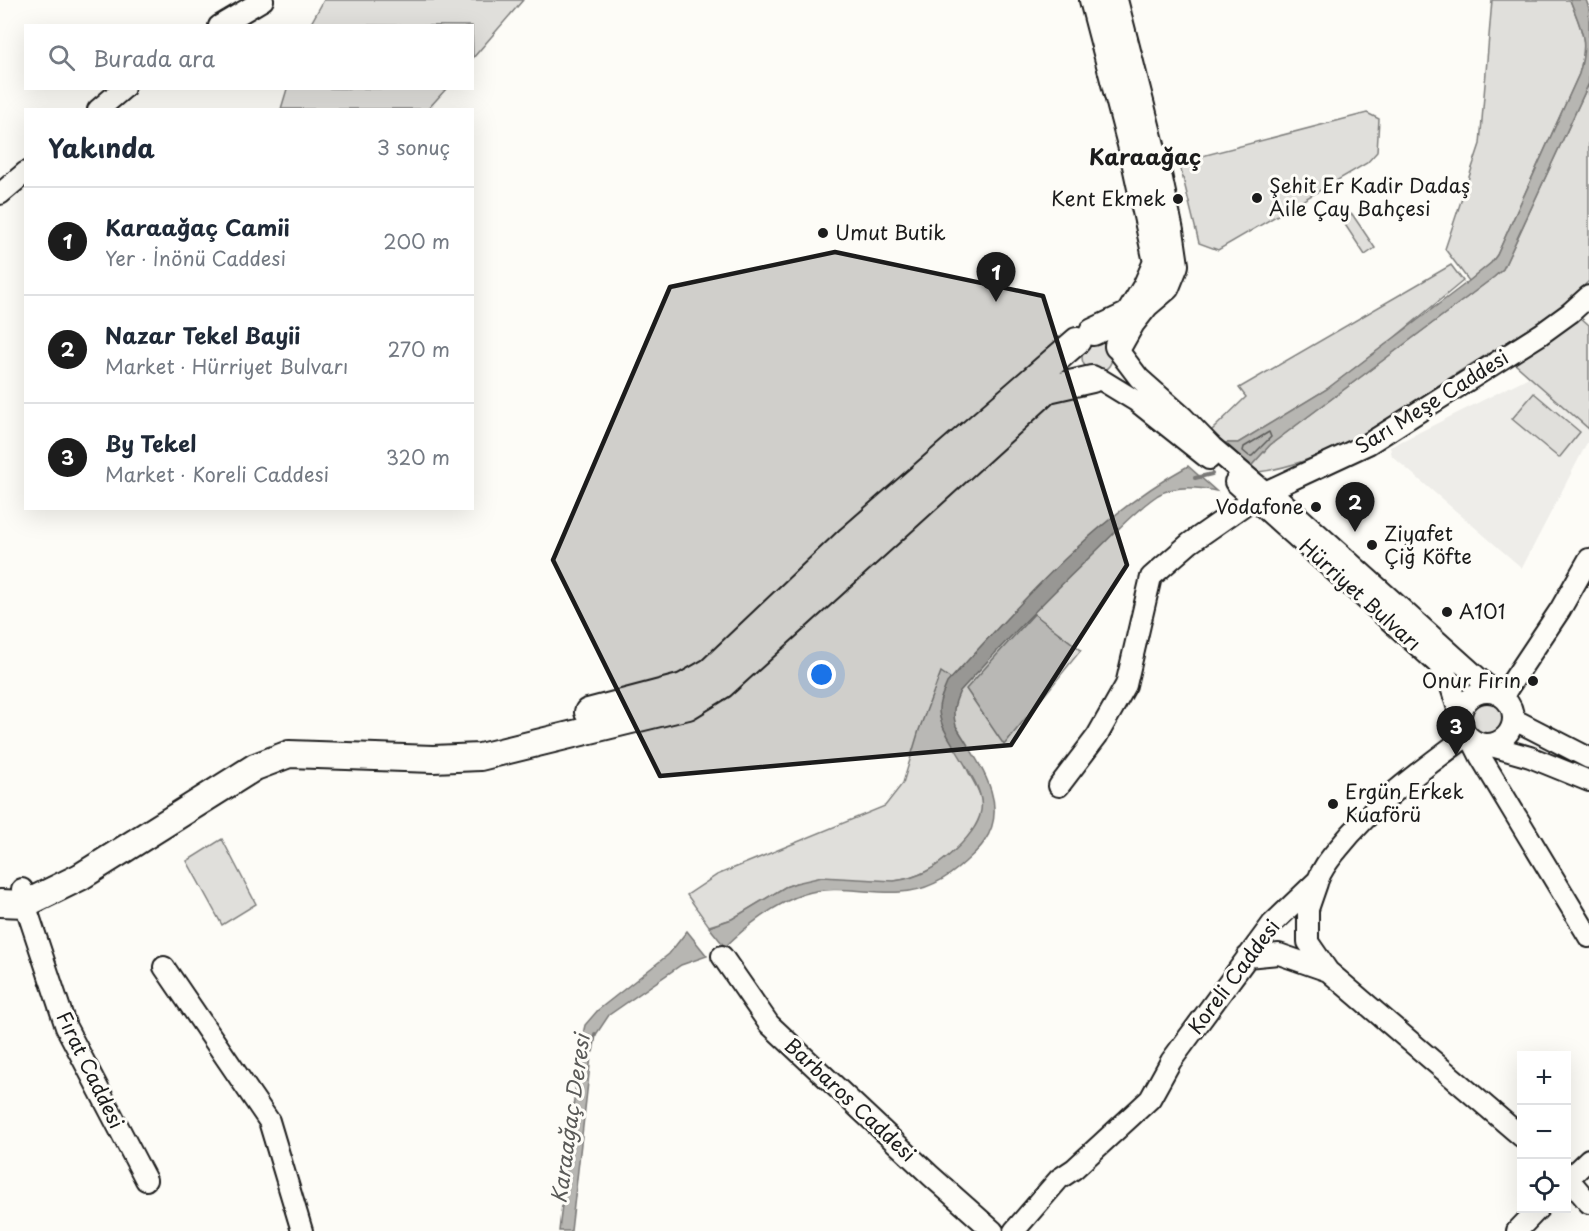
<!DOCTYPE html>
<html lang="tr">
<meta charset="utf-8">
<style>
:root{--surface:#fff;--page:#f2f2f3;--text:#1f2937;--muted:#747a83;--line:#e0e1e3;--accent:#1c1c1c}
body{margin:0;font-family:"Playpen Sans",sans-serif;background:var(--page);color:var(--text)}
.controls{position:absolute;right:18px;bottom:18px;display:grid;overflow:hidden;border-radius:0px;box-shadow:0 6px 24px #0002}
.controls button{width:54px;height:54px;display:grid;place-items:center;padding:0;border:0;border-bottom:2px solid var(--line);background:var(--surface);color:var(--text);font:30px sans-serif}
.you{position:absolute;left:822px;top:675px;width:21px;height:21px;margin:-15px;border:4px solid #fff;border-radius:50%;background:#1a73e8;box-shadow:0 0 0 9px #1a73e833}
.badge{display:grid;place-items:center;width:39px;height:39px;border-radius:50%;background:var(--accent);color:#fff;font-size:20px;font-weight:700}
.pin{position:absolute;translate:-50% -50px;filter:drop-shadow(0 2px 3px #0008)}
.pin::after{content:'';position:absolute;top:32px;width:21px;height:18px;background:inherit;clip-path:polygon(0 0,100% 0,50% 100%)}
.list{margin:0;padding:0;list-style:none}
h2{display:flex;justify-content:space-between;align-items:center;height:78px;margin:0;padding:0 24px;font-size:26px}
h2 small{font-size:20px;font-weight:400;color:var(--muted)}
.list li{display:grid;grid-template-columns:39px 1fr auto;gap:18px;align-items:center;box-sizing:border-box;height:108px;padding:0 24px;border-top:2px solid var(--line)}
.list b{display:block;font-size:22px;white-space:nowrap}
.list p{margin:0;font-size:20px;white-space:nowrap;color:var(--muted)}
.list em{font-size:20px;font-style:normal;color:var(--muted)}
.icon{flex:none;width:33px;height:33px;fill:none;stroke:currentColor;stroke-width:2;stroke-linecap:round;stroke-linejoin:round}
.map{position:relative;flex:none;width:1589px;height:1231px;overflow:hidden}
.search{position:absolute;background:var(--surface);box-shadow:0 6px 24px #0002;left:24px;top:24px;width:450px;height:66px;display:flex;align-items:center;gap:15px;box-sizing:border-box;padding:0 21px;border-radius:0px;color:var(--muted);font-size:22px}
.panel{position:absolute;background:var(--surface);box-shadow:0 6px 24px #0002;left:24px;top:108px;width:450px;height:402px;border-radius:0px}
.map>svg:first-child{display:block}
.built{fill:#eeede9}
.green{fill:#e0dfdb;stroke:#7e7e7c;stroke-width:1.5}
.water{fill:#b7b6b2;stroke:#797876;stroke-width:1.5}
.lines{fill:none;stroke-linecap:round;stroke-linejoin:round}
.shore{stroke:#5a5a58;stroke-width:1.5}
.stream{stroke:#797876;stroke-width:4}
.minor-casing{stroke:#1c1c1c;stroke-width:24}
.major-casing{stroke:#1c1c1c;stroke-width:30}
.minor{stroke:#fdfcf7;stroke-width:20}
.major{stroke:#fdfcf7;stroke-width:26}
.marked{fill:#1c1c1c;fill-opacity:0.2;stroke:#1c1c1c;stroke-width:4.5;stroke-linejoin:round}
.poi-dot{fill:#1c1c1c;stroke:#fdfcf7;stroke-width:2}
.labels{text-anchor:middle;stroke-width:6;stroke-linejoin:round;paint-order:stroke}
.poi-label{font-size:20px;fill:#1c1c1c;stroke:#fdfcf7;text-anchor:start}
.street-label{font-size:20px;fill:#1c1c1c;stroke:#fdfcf7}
.water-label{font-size:21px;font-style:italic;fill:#5a5a58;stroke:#fdfcf7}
.quarter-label{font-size:22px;font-weight:bold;fill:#1c1c1c;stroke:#fdfcf7}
</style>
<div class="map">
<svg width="1589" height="1231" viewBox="0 0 1589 1231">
<rect width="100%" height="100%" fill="#fdfcf7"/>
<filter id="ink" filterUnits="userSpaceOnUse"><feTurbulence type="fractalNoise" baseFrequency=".0167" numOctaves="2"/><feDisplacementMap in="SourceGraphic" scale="12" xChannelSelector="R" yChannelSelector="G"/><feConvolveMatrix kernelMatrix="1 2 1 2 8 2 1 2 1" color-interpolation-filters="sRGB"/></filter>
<g filter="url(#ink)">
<path class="built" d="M 1529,377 L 1589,429 L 1589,439 L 1522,568 L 1392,456 L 1390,447 Z"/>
<path class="green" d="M 324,0 L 523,0 L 473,58 L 472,26 L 310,25 Z
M 1492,0 L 1570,0 C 1582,31 1589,40 1579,74 L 1497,255 L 1491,263 L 1469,281 L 1445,249 L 1480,144 Z
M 1589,83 L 1589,281 C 1554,317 1507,342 1465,368 C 1401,409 1335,462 1258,472 L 1251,466 L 1270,445 L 1494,277 L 1503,269 Z
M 287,89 L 287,88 L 446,89 L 428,109 L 281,109 Z
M 1367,113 L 1379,119 L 1377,152 L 1367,163 L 1218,250 L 1199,243 L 1179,162 Z
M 1352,214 L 1375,248 L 1365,255 L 1342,220 Z
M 1451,265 L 1463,281 L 1394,338 L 1327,389 L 1238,443 L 1225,443 L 1211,431 L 1246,397 L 1239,388 Z
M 1580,317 L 1589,325 L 1589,429 L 1514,363 Z
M1082 357a15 15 0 1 1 30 0a15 15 0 1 1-30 0Z
M 1534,393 L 1580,432 L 1559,458 L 1512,419 Z
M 1034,614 L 1081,650 L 1004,745 L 966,689 Z
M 941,672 L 951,679 L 941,698 C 950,722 958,748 968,771 C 974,784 983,794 982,810 C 980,827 967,839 954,851 C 936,868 919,878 894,881 L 796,883 L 785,887 L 732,919 L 709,926 L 687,895 L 717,875 L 885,806 L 903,783 L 919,730 Z
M1472 718a16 16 0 1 1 32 0a16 16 0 1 1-32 0Z
M 222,839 L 256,904 L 222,925 L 187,861 Z"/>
<path class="water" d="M 1570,0 L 1586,0 L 1589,8 L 1589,83 L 1503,269 L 1494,277 L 1270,445 L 1251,466 L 1225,443 L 1238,443 L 1327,389 L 1469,281 L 1491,263 L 1497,255 L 1579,74 C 1589,40 1582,31 1570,0 Z
M 1188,466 L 1216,491 C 1198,487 1175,485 1158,495 C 1133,512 1112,536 1090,557 C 1045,600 1002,645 960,691 C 954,704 952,712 956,726 C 976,760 1012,803 984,842 C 979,850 971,856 965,862 C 947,879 926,891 900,892 C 869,894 834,884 804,894 C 776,903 745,927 725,947 L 709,927 L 732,919 L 785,887 L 796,883 L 822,877 L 894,881 C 919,878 936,868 954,851 C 1001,807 979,790 952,743 C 946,733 939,722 939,709 C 939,700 944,691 947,683 C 1020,604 1093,518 1188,466 Z
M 687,931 L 707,956 L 681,965 L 609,1015 L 593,1039 L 571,1231 L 559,1231 L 580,1047 L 585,1025 L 598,1010 L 669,954 Z"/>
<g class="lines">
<path class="shore" d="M 1269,432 L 1271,437 L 1252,456 L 1249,456 L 1243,451 L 1244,447 Z"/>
<path class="stream" d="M 1195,478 L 1212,474
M 592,1051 L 595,1034"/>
<defs>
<path id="minor" d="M 219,26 L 263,0
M 98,110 L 124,88
M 0,194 L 26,172
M 1120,353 L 1139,378 L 1183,417 L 1212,447 L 1265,492 L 1278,498 L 1495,693
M 1100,379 L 1136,401 L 1209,459
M 1235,482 L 1437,663 L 1448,678 L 1461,718
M 1265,492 L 1368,444 L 1541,334 L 1570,313 L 1589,296
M1461 718a26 26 0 1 1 52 0a26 26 0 1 1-52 0Z
M 1502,697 L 1560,610 L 1589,559
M 1513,719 L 1589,758
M 1472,740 L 1480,756 L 1589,937
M 1484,744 L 1530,757 L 1589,781
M 1059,786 L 1097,736 L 1126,685 L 1151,577 L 1190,543 L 1253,499
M 1317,883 L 1308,909 L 1308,942 L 1328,971 L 1522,1137
M 22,889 L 25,904 L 66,1027 L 146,1180
M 722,956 L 769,1024 L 931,1176 L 993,1231
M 1247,957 L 1279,954 L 1328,971
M 164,967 L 269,1121 L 302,1231
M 1566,1176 L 1589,1203
M 1566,1181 L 1589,1159
M 1014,1231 L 1059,1179 L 1074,1169 L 1150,1099 L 1171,1061 L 1272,924 L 1318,880 C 1322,868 1330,859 1338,849 C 1374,804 1421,770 1467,736
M 1517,1231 L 1539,1208"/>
<path id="major" d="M 1114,0 L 1156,165 L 1170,231 L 1175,265 L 1166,287 L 1146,304 L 1131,323 L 1118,346
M 1093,332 L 1129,315 L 1146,287 L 1157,262 L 1134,156 L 1093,0
M 588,712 L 683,687 L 711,671 L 850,539 L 1077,341
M 0,903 L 25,904 L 80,877 L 255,767 L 289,754 L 433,759 L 480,757 L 688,706 L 722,685 L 1048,389 L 1092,379"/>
</defs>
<use href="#minor" class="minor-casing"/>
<use href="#major" class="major-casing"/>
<use href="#minor" class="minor"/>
<use href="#major" class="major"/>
</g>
</g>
<path class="marked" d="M 835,252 L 1043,296 L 1127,565 L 1011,745 L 660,776 L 553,560 L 670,287 Z"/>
<g class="poi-dot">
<circle cx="1257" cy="198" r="6"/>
<circle cx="1178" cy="199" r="6"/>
<circle cx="823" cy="233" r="6"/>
<circle cx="1316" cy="507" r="6"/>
<circle cx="1372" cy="545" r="6"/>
<circle cx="1447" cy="612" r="6"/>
<circle cx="1533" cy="681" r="6"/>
<circle cx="1333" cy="804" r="6"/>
</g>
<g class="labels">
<g class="poi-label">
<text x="1269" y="193">Şehit Er Kadir Dadaş<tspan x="1269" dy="23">Aile Çay Bahçesi</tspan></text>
<text x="1166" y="206" text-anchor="end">Kent Ekmek</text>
<text x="835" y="240">Umut Butik</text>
<text x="1304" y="514" text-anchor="end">Vodafone</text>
<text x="1384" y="541">Ziyafet<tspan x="1384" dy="23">Çiğ Köfte</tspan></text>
<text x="1459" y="619">A101</text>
<text x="1521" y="688" text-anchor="end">Onur Fırın</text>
<text x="1345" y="799">Ergün Erkek<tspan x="1345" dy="23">Kuaförü</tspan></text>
</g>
<g class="street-label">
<text transform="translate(1432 402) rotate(-32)" y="7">Sarı Meşe Caddesi</text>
<text transform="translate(1360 595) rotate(42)" y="7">Hürriyet Bulvarı</text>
<text transform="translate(1234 977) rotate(-53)" y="7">Koreli Caddesi</text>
<text transform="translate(90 1070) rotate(64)" y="7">Fırat Caddesi</text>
<text transform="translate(850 1100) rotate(43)" y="7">Barbaros Caddesi</text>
</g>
<g class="water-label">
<text transform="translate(571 1119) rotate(-82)" y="7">Karaağaç Deresi</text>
</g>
<g class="quarter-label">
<text x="1145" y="165">Karaağaç</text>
</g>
</g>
</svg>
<div class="controls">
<button>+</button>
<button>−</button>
<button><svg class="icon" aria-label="locate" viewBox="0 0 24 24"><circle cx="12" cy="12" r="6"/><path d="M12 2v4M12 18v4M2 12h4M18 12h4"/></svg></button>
</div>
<div class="you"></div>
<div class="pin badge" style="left:996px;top:302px">1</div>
<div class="pin badge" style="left:1355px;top:532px">2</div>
<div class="pin badge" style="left:1456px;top:756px">3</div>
<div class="search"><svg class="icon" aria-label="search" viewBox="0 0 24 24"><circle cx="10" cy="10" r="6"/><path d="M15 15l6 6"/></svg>Burada ara</div>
<section class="panel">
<h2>Yakında<small>3 sonuç</small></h2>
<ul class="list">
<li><span class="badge">1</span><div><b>Karaağaç Camii</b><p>Yer · İnönü Caddesi</p></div><em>200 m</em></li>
<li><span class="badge">2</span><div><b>Nazar Tekel Bayii</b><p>Market · Hürriyet Bulvarı</p></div><em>270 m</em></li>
<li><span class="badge">3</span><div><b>By Tekel</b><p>Market · Koreli Caddesi</p></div><em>320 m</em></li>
</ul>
</section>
</div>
